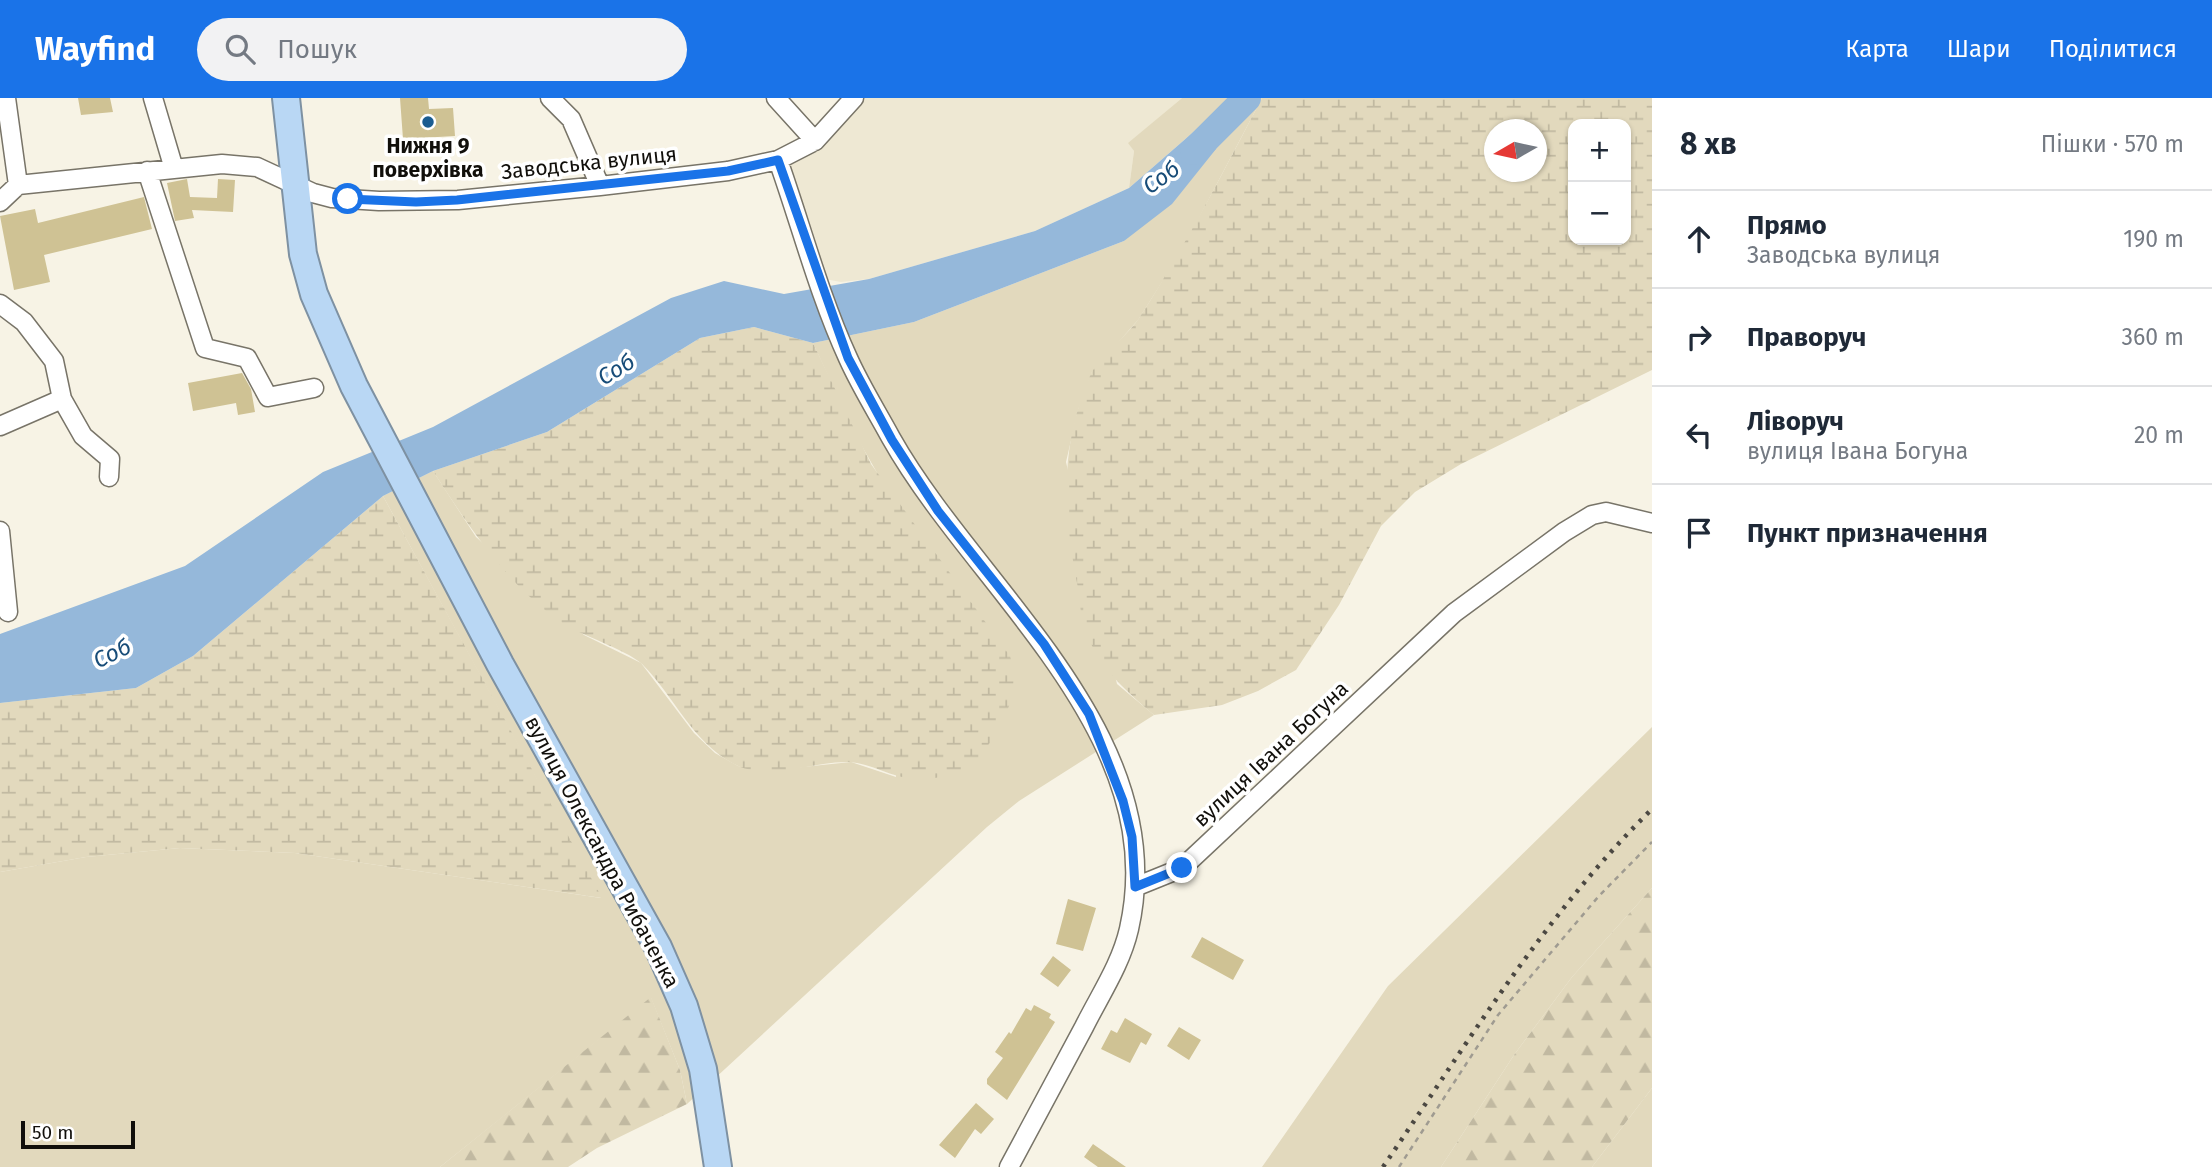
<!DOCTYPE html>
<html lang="uk">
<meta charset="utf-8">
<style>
:root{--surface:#fff;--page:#f2f2f3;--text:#1f2937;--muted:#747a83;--line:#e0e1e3;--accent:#1a73e8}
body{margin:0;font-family:"Fira Sans",sans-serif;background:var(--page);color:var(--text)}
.controls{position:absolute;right:21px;top:21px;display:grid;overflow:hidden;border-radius:14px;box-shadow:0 2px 5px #0004}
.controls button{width:63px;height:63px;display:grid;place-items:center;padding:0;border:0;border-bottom:2px solid var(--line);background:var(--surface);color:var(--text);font:35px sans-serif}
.compass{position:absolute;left:1484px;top:21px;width:63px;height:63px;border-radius:50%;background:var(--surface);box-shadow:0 2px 5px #0004;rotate:261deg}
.scale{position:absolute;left:21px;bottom:18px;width:114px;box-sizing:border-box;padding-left:7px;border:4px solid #110f0b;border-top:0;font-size:19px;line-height:24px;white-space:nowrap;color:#110f0b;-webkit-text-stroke:5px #fff;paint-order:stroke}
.stop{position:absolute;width:21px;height:21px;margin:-16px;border:5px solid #1a73e8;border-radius:50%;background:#fff}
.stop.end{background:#1a73e8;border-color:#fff;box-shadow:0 2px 7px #0008}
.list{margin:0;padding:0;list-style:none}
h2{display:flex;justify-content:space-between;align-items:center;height:91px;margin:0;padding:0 28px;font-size:30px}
h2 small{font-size:23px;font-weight:400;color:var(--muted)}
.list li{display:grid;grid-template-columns:46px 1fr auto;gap:21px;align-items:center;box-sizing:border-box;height:98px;padding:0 28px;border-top:2px solid var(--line)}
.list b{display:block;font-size:26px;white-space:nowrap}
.list p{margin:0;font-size:23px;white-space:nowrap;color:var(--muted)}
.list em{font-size:23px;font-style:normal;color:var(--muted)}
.icon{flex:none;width:38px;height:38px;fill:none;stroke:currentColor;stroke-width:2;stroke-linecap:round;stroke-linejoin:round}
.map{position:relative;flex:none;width:1652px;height:1069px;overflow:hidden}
header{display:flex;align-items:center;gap:42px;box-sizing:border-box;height:98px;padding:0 35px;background:var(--accent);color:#fff}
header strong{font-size:33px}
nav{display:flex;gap:38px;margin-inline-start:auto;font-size:24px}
.search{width:490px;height:63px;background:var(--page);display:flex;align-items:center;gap:18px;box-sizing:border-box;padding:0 24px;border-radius:38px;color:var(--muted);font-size:26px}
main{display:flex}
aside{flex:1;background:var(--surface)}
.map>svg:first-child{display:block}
.built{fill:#eee8d3}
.grass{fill:#e2d9bd}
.forest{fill:url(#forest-firs)}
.wetland{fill:url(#wetland-marsh);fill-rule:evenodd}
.water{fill:#95b8da}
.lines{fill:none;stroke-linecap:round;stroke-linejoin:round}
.river{stroke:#95b8da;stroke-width:28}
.building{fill:#cfc294}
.minor-casing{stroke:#787468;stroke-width:21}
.highway-casing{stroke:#7e91a2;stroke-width:30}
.path{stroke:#9f9b91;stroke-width:2.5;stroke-dasharray:5 5;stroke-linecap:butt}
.minor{stroke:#fff;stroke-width:18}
.highway{stroke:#b9d7f4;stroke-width:26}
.rail{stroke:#4b4842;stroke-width:4.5;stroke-dasharray:3.5 7;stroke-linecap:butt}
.route{stroke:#1a73e8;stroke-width:9}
.poi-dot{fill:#1a5c91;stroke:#fff;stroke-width:2.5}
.labels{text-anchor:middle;stroke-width:7;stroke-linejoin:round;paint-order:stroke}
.poi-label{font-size:21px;font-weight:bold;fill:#110f0b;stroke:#fff}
.street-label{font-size:21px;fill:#110f0b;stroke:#fff}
.water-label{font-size:23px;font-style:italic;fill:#174c78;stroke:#fff}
</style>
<header>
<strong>Wayfind</strong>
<div class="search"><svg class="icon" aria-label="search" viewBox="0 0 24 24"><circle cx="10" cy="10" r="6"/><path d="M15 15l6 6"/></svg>Пошук</div>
<nav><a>Карта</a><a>Шари</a><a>Поділитися</a></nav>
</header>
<main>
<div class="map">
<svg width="1652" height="1069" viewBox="0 0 1652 1069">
<defs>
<pattern id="forest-firs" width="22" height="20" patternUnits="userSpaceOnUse" patternTransform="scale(1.75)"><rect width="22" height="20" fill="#e2d9bd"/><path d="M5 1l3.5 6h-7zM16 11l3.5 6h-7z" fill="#c1b9a1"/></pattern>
<pattern id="wetland-marsh" width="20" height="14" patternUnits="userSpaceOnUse" patternTransform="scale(1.75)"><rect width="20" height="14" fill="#e2d9bd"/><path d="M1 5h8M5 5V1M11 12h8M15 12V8" fill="none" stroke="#c1b9a1"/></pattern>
</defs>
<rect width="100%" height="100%" fill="#f7f3e5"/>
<path class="built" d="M 854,0 L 1182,0 L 1129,45 L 1134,53 L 1129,90 L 1035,133 L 869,181 L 841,184 L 819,180 L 778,62 Z"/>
<path class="grass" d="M 1182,0 L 1262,0 L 1181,154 L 1138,222 L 1092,274 L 1078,312 L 1066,364 L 1117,586 L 1154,617 L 1019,703 L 987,729 L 687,1006 L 680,972 L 651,900 L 440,1069 L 0,1069 L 0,774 L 86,759 L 180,750 L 295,755 L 601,800 L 383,398 L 433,373 L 476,439 L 584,537 L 641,565 L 694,635 L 715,655 L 738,668 L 764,673 L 851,664 L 896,679 L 888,394 L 855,336 L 813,245 L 914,224 L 1124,143 L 1222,26 L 1198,30 L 1129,90 L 1134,53 L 1128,45 Z
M 1652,629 L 1652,790 L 1572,879 L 1514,957 L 1441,1069 L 1262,1069 L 1388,888 Z
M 1652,990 L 1652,1069 L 1592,1069 Z"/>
<path class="forest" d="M 1652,790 L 1652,990 L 1592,1069 L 1441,1069 L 1514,957 L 1572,879 Z
M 651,899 L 680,972 L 687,1006 L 597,1050 L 568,1069 L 440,1069 Z"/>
<path class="wetland" d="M 1262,0 L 1652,0 L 1652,272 L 1461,366 L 1415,394 L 1381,428 L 1339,507 L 1296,572 L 1258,593 L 1222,607 L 1154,617 C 1127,594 1101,571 1087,537 C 1081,523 1080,505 1078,490 C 1063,414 1059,350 1090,278 C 1100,255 1128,239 1141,217 C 1186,147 1223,74 1262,0 ZM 1573,26 L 1626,26 L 1626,142 L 1573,142 ZM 1494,32 L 1536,32 L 1536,74 L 1494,74 Z
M 754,229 L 813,245 L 871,366 L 1010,558 C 1012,566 1015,576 1015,584 C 1014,607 989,653 971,667 C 959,677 931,682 915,681 C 892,680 871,665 849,664 C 813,663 768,684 734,666 C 691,643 675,599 642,566 C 624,550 580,538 558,522 C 505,484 467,426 433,373 L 547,334 L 700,240 Z
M 383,398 L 602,800 L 295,755 L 180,750 L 86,759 L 0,774 L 0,605 L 136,590 L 193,558 Z"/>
<path class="water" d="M 1222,26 L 1216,51 L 1172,106 L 1124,143 L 914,224 L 813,245 L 754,229 L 700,240 L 547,334 L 433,373 L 383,398 L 193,558 L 136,590 L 0,605 L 0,536 L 185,468 L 323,374 L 433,329 L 671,200 L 724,183 L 784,196 L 869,181 L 1035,133 L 1129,90 L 1198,30 Z"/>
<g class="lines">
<path class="river" d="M 1194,53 L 1247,0"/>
</g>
<path class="building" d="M 78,0 L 110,0 L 113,14 L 81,17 Z
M 400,0 L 428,0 L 429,11 L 453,10 L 455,38 L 403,41 Z
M 187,81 L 190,99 L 217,100 L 218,81 L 235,82 L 233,114 L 192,112 L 194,120 L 175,123 L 167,85 Z
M 144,99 L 152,131 L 44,157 L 50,184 L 14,192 L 0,118 L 35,111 L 38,125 Z
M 242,275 L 251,291 L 255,314 L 238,317 L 236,305 L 193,313 L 188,285 Z
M 1068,801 L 1096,810 L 1083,853 L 1056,846 Z
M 1202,839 L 1244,862 L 1233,882 L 1191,859 Z
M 1053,858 L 1071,872 L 1058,889 L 1040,876 Z
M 1034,907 L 1051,916 L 1049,920 L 1055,924 L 1007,1002 L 987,986 L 987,981 L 1003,960 L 995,954 L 1009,934 L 1011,936 L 1026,910 L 1031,913 Z
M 1125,920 L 1152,936 L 1146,947 L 1141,944 L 1130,965 L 1101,951 L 1111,932 L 1117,935 Z
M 1179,929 L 1201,942 L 1189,962 L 1167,948 Z
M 976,1005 L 994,1021 L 981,1036 L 975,1031 L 955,1060 L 939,1047 Z
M 1093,1046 L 1126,1069 L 1098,1069 L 1084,1059 Z"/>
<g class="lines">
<defs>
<path id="minor" d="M 6,0 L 18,87
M 153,0 L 174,71
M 550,0 L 571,21 L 600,88
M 776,0 L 815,43
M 778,62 C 801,127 819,197 848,260 C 860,287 877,314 891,340 C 976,491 1173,636 1129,831 C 1121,866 1100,897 1084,929 C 1059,975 1034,1022 1009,1069
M 147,73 L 205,250 L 247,260 L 268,299 L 314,290
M 18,87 L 222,66 L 257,69 L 313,95 L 332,100 L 379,103 L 458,102 L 600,88 L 728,73 L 778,62 L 815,43 L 854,0
M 0,104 L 18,87
M 0,206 L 24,224 L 54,263 L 62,301 L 83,338 L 110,361 L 109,379
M 0,328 L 62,301
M 0,433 L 8,514
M 1135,789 L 1182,770 L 1454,515 L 1564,434 L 1592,417 L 1606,414 L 1652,425"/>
<path id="highway" d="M 286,0 L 303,156 L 314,196 L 354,288 L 500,566 L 658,849 L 684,908 L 703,971 L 718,1069"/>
</defs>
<use href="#minor" class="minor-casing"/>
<use href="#highway" class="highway-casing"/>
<path class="path" d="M 1399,1069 L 1498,917 L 1598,799 L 1652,744"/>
<use href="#minor" class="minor"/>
<use href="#highway" class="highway"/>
<path class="rail" d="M 1383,1069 C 1467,946 1545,816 1652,711"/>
</g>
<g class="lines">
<path class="route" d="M 348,101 L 416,104 L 457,102 L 728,73 L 778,62 L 848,260 L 892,342 L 938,413 L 1044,546 L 1089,616 L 1123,703 L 1132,739 L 1135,789 L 1182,770"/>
</g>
<circle class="poi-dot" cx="428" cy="24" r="7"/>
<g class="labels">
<g class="poi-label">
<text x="428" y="55">Нижня 9<tspan x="428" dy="24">поверхівка</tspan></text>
</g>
<g class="street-label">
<text transform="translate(589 65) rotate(-6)" y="7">Заводська вулиця</text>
<text transform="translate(1271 656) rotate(-43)" y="7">вулиця Івана Богуна</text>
<text transform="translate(602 754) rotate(62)" y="7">вулиця Олександра Рибаченка</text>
</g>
<g class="water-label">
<text transform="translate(1161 79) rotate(-36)" y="8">Соб</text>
<text transform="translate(616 271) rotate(-31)" y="8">Соб</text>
<text transform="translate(112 555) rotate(-26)" y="8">Соб</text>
</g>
</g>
</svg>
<div class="controls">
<button>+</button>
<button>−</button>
</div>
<svg class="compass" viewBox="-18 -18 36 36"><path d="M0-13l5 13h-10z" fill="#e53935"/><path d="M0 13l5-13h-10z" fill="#747a83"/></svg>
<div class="scale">50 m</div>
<div class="stop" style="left:348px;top:101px"></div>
<div class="stop end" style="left:1182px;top:770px"></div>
</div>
<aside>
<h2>8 хв<small>Пішки · 570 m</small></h2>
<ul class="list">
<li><svg class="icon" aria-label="ahead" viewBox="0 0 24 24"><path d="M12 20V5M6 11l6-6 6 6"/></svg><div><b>Прямо</b><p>Заводська вулиця</p></div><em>190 m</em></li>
<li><svg class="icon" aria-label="right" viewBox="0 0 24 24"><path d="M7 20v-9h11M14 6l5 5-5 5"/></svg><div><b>Праворуч</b></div><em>360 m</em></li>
<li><svg class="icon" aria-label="left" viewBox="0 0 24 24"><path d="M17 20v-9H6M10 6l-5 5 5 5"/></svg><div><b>Ліворуч</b><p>вулиця Івана Богуна</p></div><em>20 m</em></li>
<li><svg class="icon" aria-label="arrive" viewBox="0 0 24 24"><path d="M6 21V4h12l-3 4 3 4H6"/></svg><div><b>Пункт призначення</b></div></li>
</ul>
</aside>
</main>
